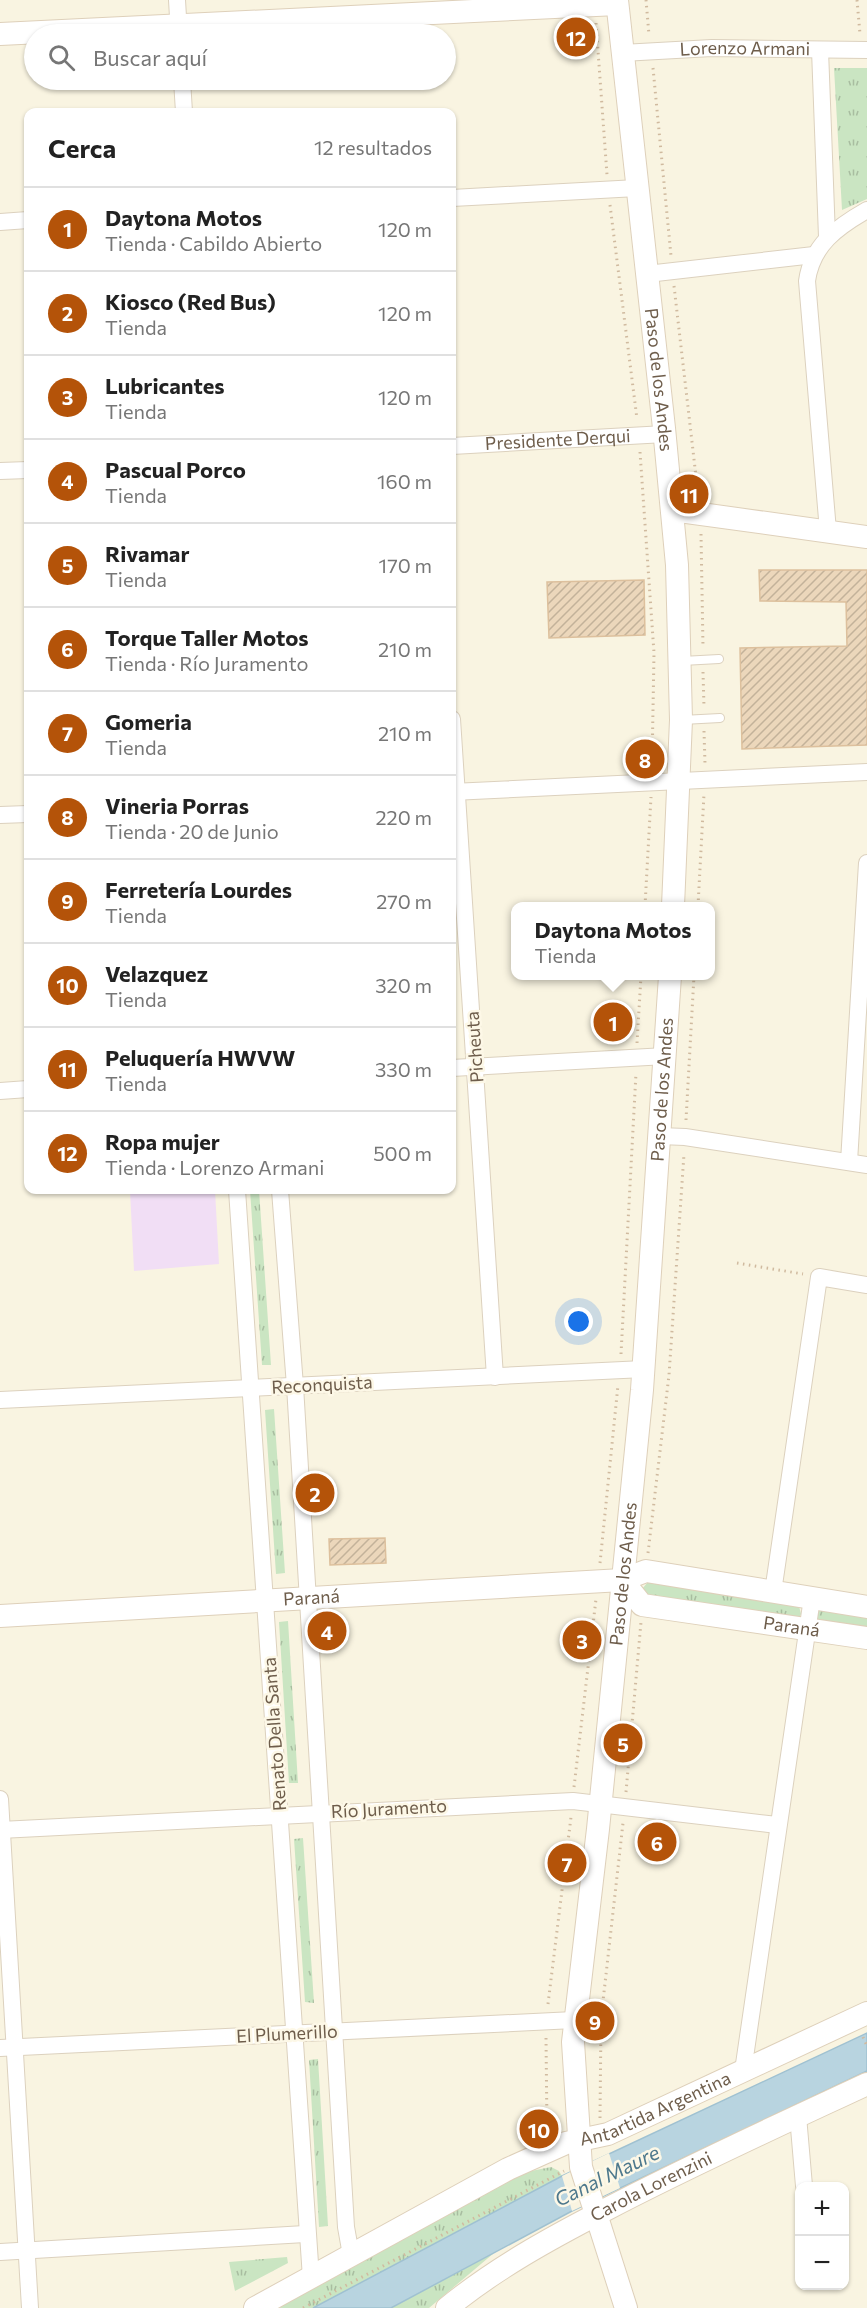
<!DOCTYPE html>
<html lang="es">
<meta charset="utf-8">
<style>
:root{--surface:#fff;--page:#f6f6f6;--text:#222;--muted:#767676;--line:#e0e0e0;--accent:#b45309}
body{margin:0;font-family:Commissioner,sans-serif;background:var(--page);color:var(--text)}
.controls{position:absolute;right:18px;bottom:18px;display:grid;overflow:hidden;border-radius:12px;box-shadow:0 2px 4px #0004}
.controls button{width:54px;height:54px;display:grid;place-items:center;padding:0;border:0;border-bottom:2px solid var(--line);background:var(--surface);color:var(--text);font:30px sans-serif}
.you{position:absolute;left:579px;top:1322px;width:21px;height:21px;margin:-15px;border:4px solid #fff;border-radius:50%;background:#1a73e8;box-shadow:0 0 0 9px #1a73e833}
.badge{display:grid;place-items:center;width:39px;height:39px;border-radius:50%;background:var(--accent);color:#fff;font-size:20px;font-weight:700}
.pin{position:absolute;translate:-50% -50%;border:3px solid #fff;box-shadow:0 2px 6px #0006}
.popup{position:absolute;left:511px;top:902px;width:204px;height:78px;box-sizing:border-box;display:grid;place-content:center;border-radius:12px;background:var(--surface);filter:drop-shadow(0 2px 4px #0005);font-size:20px;white-space:nowrap;color:var(--muted)}
.popup b{font-size:22px;color:var(--text)}
.popup::after{content:'';position:absolute;left:50%;top:100%;margin-left:-12px;border:12px solid transparent;border-top-color:var(--surface)}
.list{margin:0;padding:0;list-style:none}
h2{display:flex;justify-content:space-between;align-items:center;height:78px;margin:0;padding:0 24px;font-size:26px}
h2 small{font-size:20px;font-weight:400;color:var(--muted)}
.list li{display:grid;grid-template-columns:39px 1fr auto;gap:18px;align-items:center;box-sizing:border-box;height:84px;padding:0 24px;border-top:2px solid var(--line)}
.list b{display:block;font-size:22px;white-space:nowrap}
.list p{margin:0;font-size:20px;white-space:nowrap;color:var(--muted)}
.list em{font-size:20px;font-style:normal;color:var(--muted)}
.icon{flex:none;width:33px;height:33px;fill:none;stroke:currentColor;stroke-width:2;stroke-linecap:round;stroke-linejoin:round}
.map{position:relative;flex:none;width:867px;height:2308px;overflow:hidden}
.search{position:absolute;background:var(--surface);box-shadow:0 2px 4px #0004;left:24px;top:24px;width:432px;height:66px;display:flex;align-items:center;gap:15px;box-sizing:border-box;padding:0 21px;border-radius:33px;color:var(--muted);font-size:22px}
.panel{position:absolute;background:var(--surface);box-shadow:0 2px 4px #0004;left:24px;top:108px;width:432px;height:1086px;border-radius:12px}
.map>svg:first-child{display:block}
.education{fill:#f1def5}
.grass{fill:url(#grass-tufts)}
.water{fill:#b8d4e0;stroke:#9fc1d1;stroke-width:1.5}
.pier{fill:#f9f4e1}
.building{fill:url(#building-hatch);stroke:#ddc09d;stroke-width:1.5}
.lines{fill:none;stroke-linecap:round;stroke-linejoin:round}
.lane-casing{stroke:#dcd1be;stroke-width:10}
.street-casing{stroke:#dcd1be;stroke-width:18}
.secondary-casing{stroke:#ded0ba;stroke-width:24}
.path{stroke:#d0ba9f;stroke-width:3;stroke-dasharray:1.5 4.5;stroke-linecap:butt}
.lane{stroke:#fff;stroke-width:8}
.street{stroke:#fff;stroke-width:16}
.secondary{stroke:#fff;stroke-width:22}
.labels{text-anchor:middle;stroke-width:5;stroke-linejoin:round;paint-order:stroke}
.street-label{font-size:18px;fill:#6e5d4b;stroke:#fdf8e7}
.water-label{font-size:20px;font-style:italic;fill:#4d788c;stroke:#fdf8e7}
</style>
<div class="map">
<svg width="867" height="2308" viewBox="0 0 867 2308">
<defs>
<pattern id="grass-tufts" width="24" height="20" patternUnits="userSpaceOnUse" patternTransform="scale(1.5)"><rect width="24" height="20" fill="#cae5c2"/><path d="M3 7l-1-3M5 7V3M7 7l1-3M15 17l-1-3M17 17v-4M19 17l1-3" fill="none" stroke="#a8bda0"/></pattern>
<pattern id="building-hatch" width="6" height="6" patternUnits="userSpaceOnUse" patternTransform="scale(1.5)"><rect width="6" height="6" fill="#ecd7bb"/><path d="M-1 1l2-2M0 6l6-6M5 7l2-2" fill="none" stroke="#c3b29a"/></pattern>
</defs>
<rect width="100%" height="100%" fill="#f9f4e1"/>
<path class="education" d="M 215,1190 L 219,1264 L 134,1271 L 130,1191 Z"/>
<path class="grass" d="M 834,68 L 867,68 L 867,199 L 842,210 Z
M 250,1190 L 259,1190 L 271,1365 L 262,1365 Z
M 274,1409 L 285,1573 L 276,1574 L 265,1410 Z
M 648,1582 L 799,1606 L 801,1614 L 799,1618 L 648,1597 L 642,1589 Z
M 819,1610 L 867,1615 L 867,1629 L 817,1619 L 816,1613 Z
M 288,1621 L 298,1783 L 289,1783 L 279,1622 Z
M 303,1838 L 314,2003 L 305,2002 L 294,1839 Z
M 318,2059 L 328,2226 L 319,2227 L 309,2060 Z
M 551,2167 L 559,2171 L 562,2176 L 313,2308 L 273,2308 L 526,2172 Z
M 494,2253 L 429,2308 L 391,2308 Z
M 287,2257 L 288,2263 L 235,2291 L 229,2262 Z"/>
<path class="water" d="M 867,2033 L 867,2071 L 572,2211 L 391,2308 L 313,2308 L 562,2176 Z"/>
<path class="pier" d="M 609,2153 L 620,2188 L 572,2211 L 562,2176 Z"/>
<path class="building" d="M 759,570 L 867,570 L 867,745 L 742,749 L 740,648 L 847,646 L 846,602 L 760,601 Z
M 644,580 L 645,635 L 549,638 L 547,582 Z
M 385,1538 L 386,1563 L 330,1565 L 329,1539 Z"/>
<g class="lines">
<defs>
<path id="lane" d="M 682,661 L 719,659
M 682,720 L 720,718"/>
<g id="street">
<path d="M 177,0 L 179,34"/>
<path d="M 820,50 L 827,237"/>
<path id="s1" d="M 622,53 L 712,48 L 867,50"/>
<path d="M 182,80 L 184,112"/>
<path d="M 452,198 L 637,188"/>
<path d="M 0,222 L 28,220"/>
<path d="M 647,274 L 814,255"/>
<path id="s2" d="M 452,446 L 665,434"/>
<path d="M 0,471 L 28,470"/>
<path d="M 828,531 L 807,281 C 812,245 837,227 867,210"/>
<path d="M 452,719 L 495,1377"/>
<path d="M 452,792 L 867,772"/>
<path d="M 0,815 L 28,814"/>
<path d="M 452,1068 L 666,1056"/>
<path d="M 0,1091 L 28,1089"/>
<path d="M 660,1136 L 685,1137 L 867,1165"/>
<path d="M 849,1162 L 867,863"/>
<path d="M 237,1190 L 311,2278"/>
<path d="M 280,1190 L 295,1386 L 346,2227 L 351,2255"/>
<path d="M 0,1400 L 644,1369"/>
<path d="M 773,1592 L 819,1277 L 867,1285"/>
<path d="M 0,1799 L 30,2308"/>
<path d="M 0,1830 L 573,1801 L 777,1825"/>
<path d="M 0,2048 L 574,2020"/>
<path d="M 743,2071 L 812,1598"/>
<path d="M 798,2116 L 804,2186"/>
<path d="M 0,2252 L 305,2234"/>
</g>
<g id="secondary">
<path id="s3" d="M 617,0 L 664,428 L 677,565 L 681,720 L 673,906"/>
<path d="M 0,34 L 617,4"/>
<path d="M 672,510 L 867,537"/>
<path id="s4" d="M 622,1580 L 642,1605 L 867,1638"/>
<path id="s5" d="M 0,1616 L 622,1580 L 646,1571 L 867,1607"/>
<path id="s6" d="M 255,2308 L 508,2169 L 566,2143 L 608,2134 L 867,2013"/>
<path id="s7" d="M 447,2308 C 496,2268 549,2239 605,2210 C 691,2165 779,2125 867,2084"/>
<path id="s8" d="M 626,2308 L 581,2167 L 573,2042 L 598,1829 L 642,1390 L 670,976"/>
</g>
</defs>
<use href="#lane" class="lane-casing"/>
<use href="#street" class="street-casing"/>
<use href="#secondary" class="secondary-casing"/>
<path class="path" d="M 646,0 L 649,35
M 857,0 L 860,34
M 596,23 L 607,175
M 653,68 L 671,256
M 610,205 L 637,419
M 674,286 L 698,494
M 640,452 L 654,653 L 652,766
M 701,534 L 703,647
M 703,672 L 704,707
M 704,731 L 705,764
M 645,906 L 651,797
M 698,906 L 704,794
M 637,1043 L 641,976
M 686,1120 L 694,976
M 737,1263 L 803,1274
M 621,1354 L 636,1073
M 648,1553 L 669,1375 L 684,1154
M 600,1563 L 618,1385
M 574,1787 L 596,1599
M 626,1792 L 641,1622
M 548,2004 L 571,1817
M 863,2037 L 867,2046
M 546,2038 L 547,2130
M 600,2118 L 601,2019 L 623,1823
M 303,2308 L 564,2171"/>
<use href="#lane" class="lane"/>
<use href="#street" class="street"/>
<use href="#secondary" class="secondary"/>
</g>
<g class="labels">
<g class="street-label">
<text dy="6" stroke="none"><textPath href="#s1" startOffset="123">Lorenzo Armani</textPath></text>
<text dy="6" stroke="none"><textPath href="#s3" startOffset="382">Paso de los Andes</textPath></text>
<text dy="6" stroke="none"><textPath href="#s2" startOffset="106">Presidente Derqui</textPath></text>
<text transform="translate(475 1047) rotate(-94)" y="6">Picheuta</text>
<text dy="6" stroke="none"><textPath href="#s8" startOffset="1230">Paso de los Andes</textPath></text>
<text transform="translate(322 1385) rotate(-3)" y="6">Reconquista</text>
<text dy="6" stroke="none"><textPath href="#s8" startOffset="744">Paso de los Andes</textPath></text>
<text dy="6" stroke="none"><textPath href="#s5" startOffset="312">Paraná</textPath></text>
<text dy="6" stroke="none"><textPath href="#s4" startOffset="183">Paraná</textPath></text>
<text transform="translate(275 1734) rotate(-94)" y="6">Renato Della Santa</text>
<text transform="translate(389 1809) rotate(-3)" y="6">Río Juramento</text>
<text transform="translate(287 2034) rotate(-3)" y="6">El Plumerillo</text>
<text dy="6" stroke="none"><textPath href="#s6" startOffset="448">Antartida Argentina</textPath></text>
<text dy="6" stroke="none"><textPath href="#s7" startOffset="238">Carola Lorenzini</textPath></text>
</g>
<g class="water-label">
<text transform="translate(607 2176) rotate(-26)" y="7">Canal Maure</text>
</g>
</g>
</svg>
<div class="controls">
<button>+</button>
<button>−</button>
</div>
<div class="you"></div>
<div class="pin badge" style="left:613px;top:1022px">1</div>
<div class="popup"><b>Daytona Motos</b>Tienda</div>
<div class="pin badge" style="left:315px;top:1493px">2</div>
<div class="pin badge" style="left:582px;top:1640px">3</div>
<div class="pin badge" style="left:327px;top:1631px">4</div>
<div class="pin badge" style="left:623px;top:1743px">5</div>
<div class="pin badge" style="left:657px;top:1842px">6</div>
<div class="pin badge" style="left:567px;top:1863px">7</div>
<div class="pin badge" style="left:645px;top:759px">8</div>
<div class="pin badge" style="left:595px;top:2021px">9</div>
<div class="pin badge" style="left:539px;top:2129px">10</div>
<div class="pin badge" style="left:689px;top:494px">11</div>
<div class="pin badge" style="left:576px;top:37px">12</div>
<div class="search"><svg class="icon" aria-label="search" viewBox="0 0 24 24"><circle cx="10" cy="10" r="6"/><path d="M15 15l6 6"/></svg>Buscar aquí</div>
<section class="panel">
<h2>Cerca<small>12 resultados</small></h2>
<ul class="list">
<li><span class="badge">1</span><div><b>Daytona Motos</b><p>Tienda · Cabildo Abierto</p></div><em>120 m</em></li>
<li><span class="badge">2</span><div><b>Kiosco (Red Bus)</b><p>Tienda</p></div><em>120 m</em></li>
<li><span class="badge">3</span><div><b>Lubricantes</b><p>Tienda</p></div><em>120 m</em></li>
<li><span class="badge">4</span><div><b>Pascual Porco</b><p>Tienda</p></div><em>160 m</em></li>
<li><span class="badge">5</span><div><b>Rivamar</b><p>Tienda</p></div><em>170 m</em></li>
<li><span class="badge">6</span><div><b>Torque Taller Motos</b><p>Tienda · Río Juramento</p></div><em>210 m</em></li>
<li><span class="badge">7</span><div><b>Gomeria</b><p>Tienda</p></div><em>210 m</em></li>
<li><span class="badge">8</span><div><b>Vineria Porras</b><p>Tienda · 20 de Junio</p></div><em>220 m</em></li>
<li><span class="badge">9</span><div><b>Ferretería Lourdes</b><p>Tienda</p></div><em>270 m</em></li>
<li><span class="badge">10</span><div><b>Velazquez</b><p>Tienda</p></div><em>320 m</em></li>
<li><span class="badge">11</span><div><b>Peluquería HWVW</b><p>Tienda</p></div><em>330 m</em></li>
<li><span class="badge">12</span><div><b>Ropa mujer</b><p>Tienda · Lorenzo Armani</p></div><em>500 m</em></li>
</ul>
</section>
</div>
